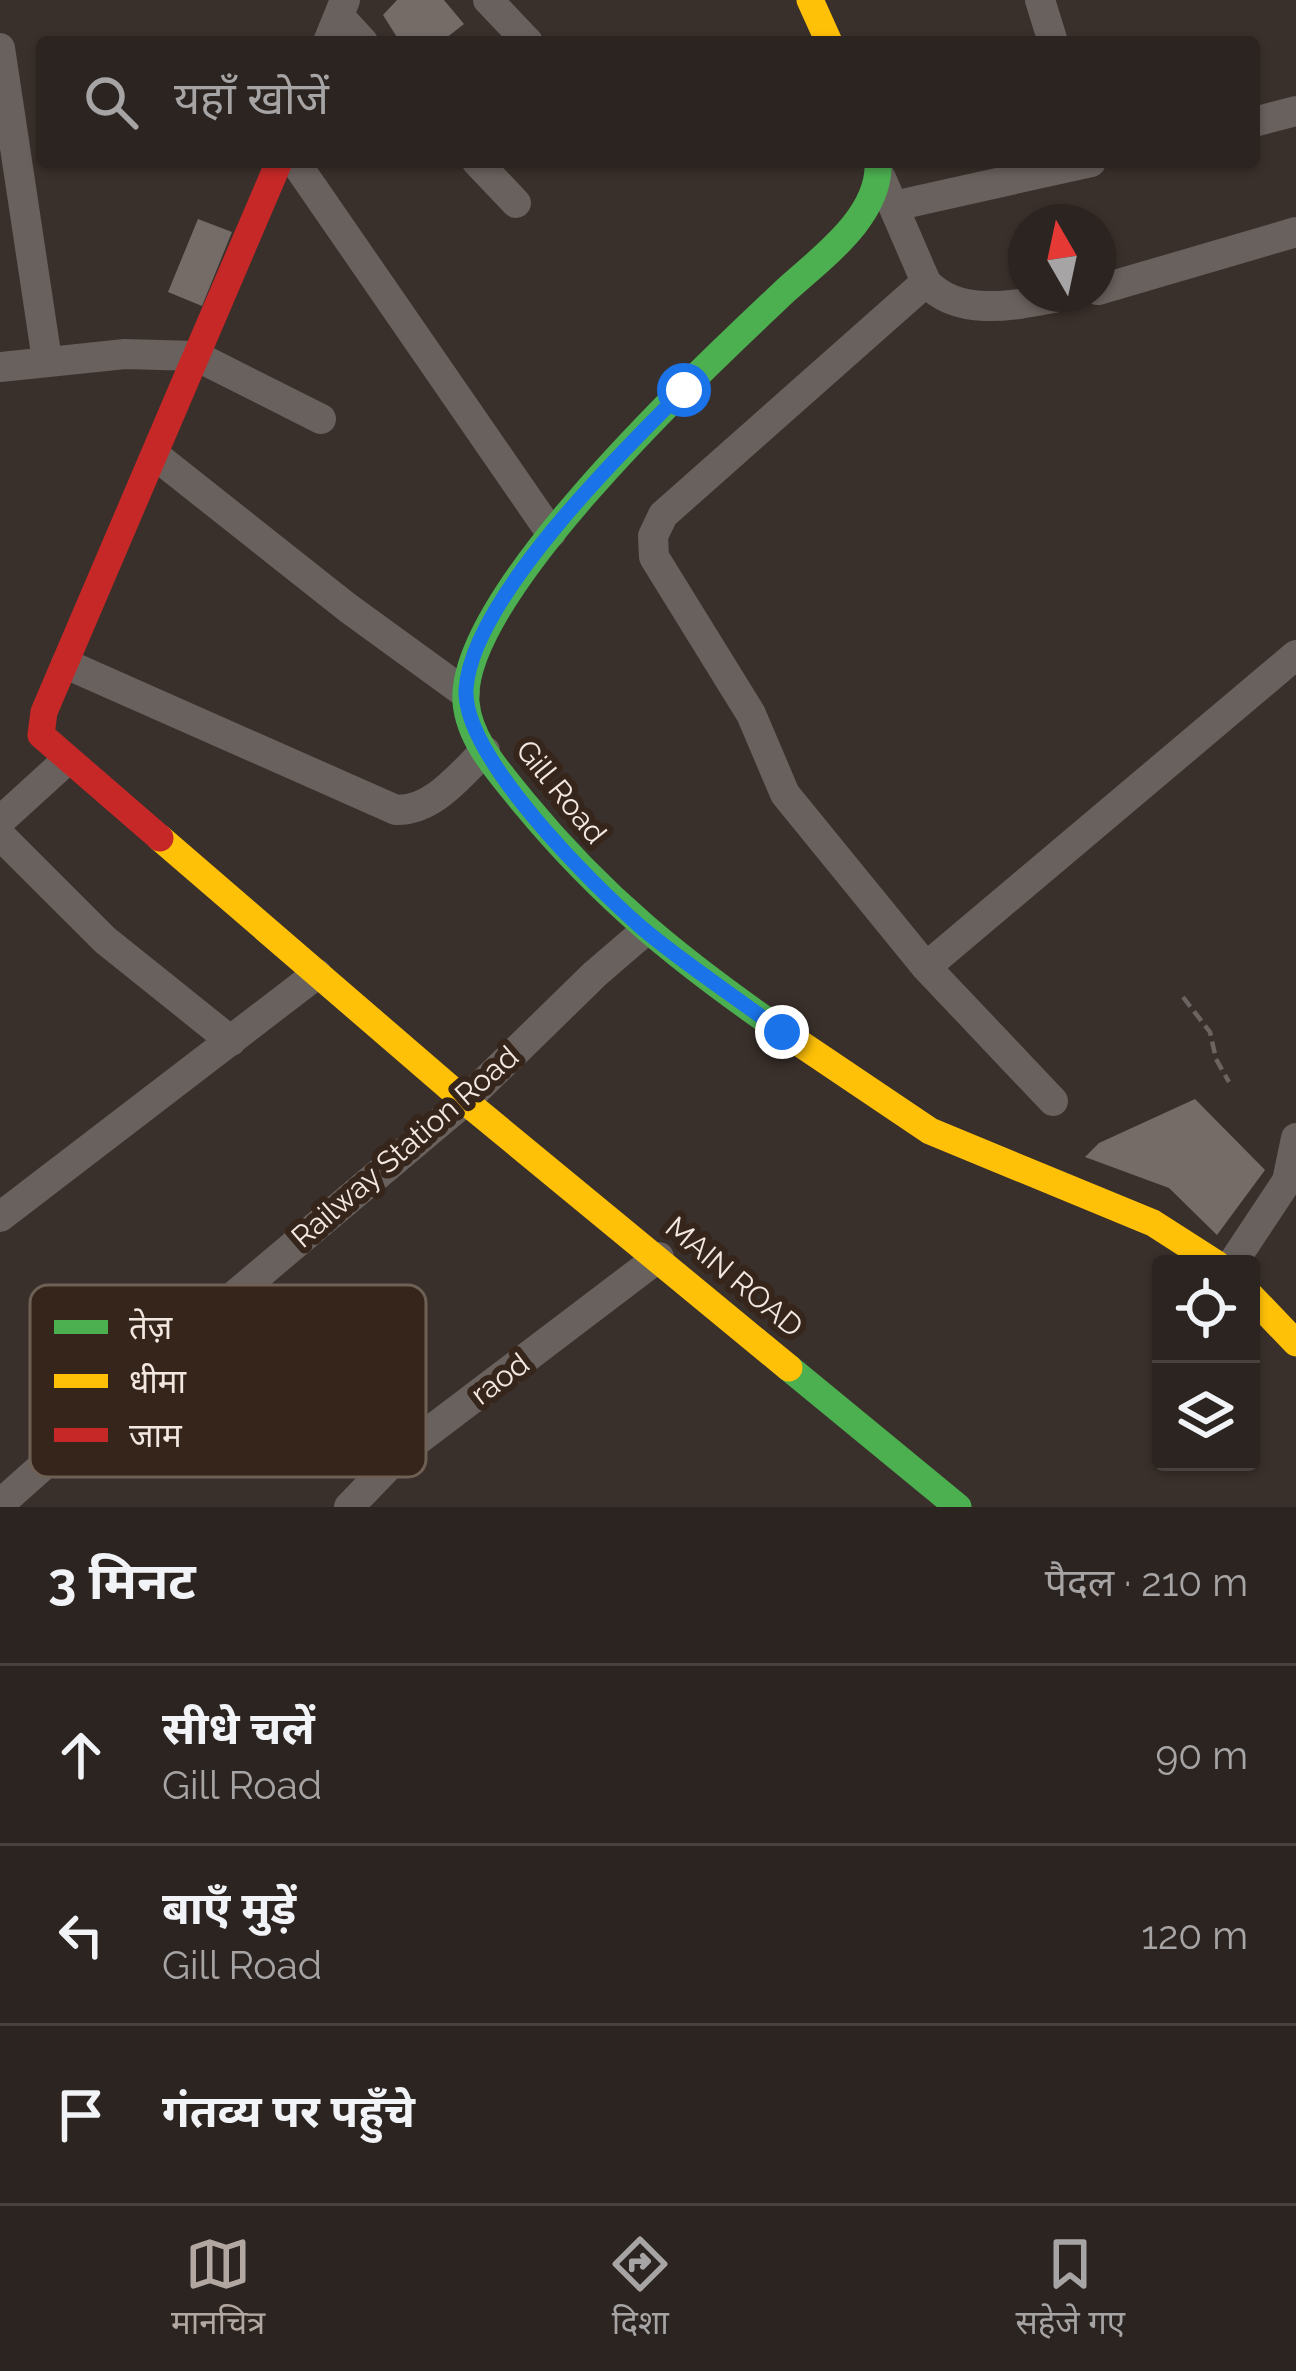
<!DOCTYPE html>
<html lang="hi">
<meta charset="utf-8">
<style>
:root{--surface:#2c2420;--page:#342c29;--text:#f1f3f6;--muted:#a6a4a5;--line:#48413e;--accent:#b2a8a1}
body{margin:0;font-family:Raleway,"Noto Sans Devanagari",sans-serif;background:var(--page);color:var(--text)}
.controls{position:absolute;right:36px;bottom:36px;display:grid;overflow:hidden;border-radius:12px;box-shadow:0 3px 9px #0004}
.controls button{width:108px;height:108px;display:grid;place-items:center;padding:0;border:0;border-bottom:3px solid var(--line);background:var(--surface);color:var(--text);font:60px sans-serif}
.compass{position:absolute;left:1008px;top:204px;width:108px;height:108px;border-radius:50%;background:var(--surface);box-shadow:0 3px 9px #0004;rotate:351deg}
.stop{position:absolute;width:36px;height:36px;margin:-27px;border:9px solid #1a73e8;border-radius:50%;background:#fff}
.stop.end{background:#1a73e8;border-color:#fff;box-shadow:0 3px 12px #0008}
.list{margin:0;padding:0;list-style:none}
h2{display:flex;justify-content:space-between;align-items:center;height:156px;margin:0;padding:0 48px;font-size:51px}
h2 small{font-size:39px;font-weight:400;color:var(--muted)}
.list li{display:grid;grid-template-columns:78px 1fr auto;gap:36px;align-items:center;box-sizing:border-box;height:180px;padding:0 48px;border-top:3px solid var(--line)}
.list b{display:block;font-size:45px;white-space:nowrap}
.list p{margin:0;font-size:39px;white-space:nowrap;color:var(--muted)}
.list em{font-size:39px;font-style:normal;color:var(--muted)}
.icon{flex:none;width:66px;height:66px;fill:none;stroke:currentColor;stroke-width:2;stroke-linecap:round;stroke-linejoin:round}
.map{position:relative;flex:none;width:1296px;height:1507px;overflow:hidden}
.search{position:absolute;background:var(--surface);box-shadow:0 3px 9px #0004;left:36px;right:36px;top:36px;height:132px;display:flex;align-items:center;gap:30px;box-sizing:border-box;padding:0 42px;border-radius:12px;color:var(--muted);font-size:45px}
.sheet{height:696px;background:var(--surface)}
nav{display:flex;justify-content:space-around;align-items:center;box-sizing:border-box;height:168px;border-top:3px solid var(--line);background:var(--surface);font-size:33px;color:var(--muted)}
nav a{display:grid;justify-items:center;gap:6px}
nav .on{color:var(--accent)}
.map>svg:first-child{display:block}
.building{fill:#756c68}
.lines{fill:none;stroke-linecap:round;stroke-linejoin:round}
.path{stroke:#6a635f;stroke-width:4.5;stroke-dasharray:12 6;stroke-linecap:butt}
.street{stroke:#69615d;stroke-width:30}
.fast{stroke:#4caf50;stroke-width:27}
.slow{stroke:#ffc107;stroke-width:27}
.jam{stroke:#c62828;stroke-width:27}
.route{stroke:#1a73e8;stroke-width:15}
.labels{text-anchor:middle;stroke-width:12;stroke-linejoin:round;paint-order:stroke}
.street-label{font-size:30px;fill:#f3e8e1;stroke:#36251b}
.key{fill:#36251b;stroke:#6f6056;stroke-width:3}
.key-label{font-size:33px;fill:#f3e8e1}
</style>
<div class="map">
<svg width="1296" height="1507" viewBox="0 0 1296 1507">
<rect width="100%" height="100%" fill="#3a302b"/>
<path class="building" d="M 397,0 L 444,0 L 464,24 L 441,42 L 400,42 L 383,15 Z
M 198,219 L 232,232 L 202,306 L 168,292 Z
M 1195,1099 L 1265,1170 L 1217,1235 L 1169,1188 L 1085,1157 L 1099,1143 Z"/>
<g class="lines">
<path class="path" d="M 1183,997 L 1210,1032 L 1216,1059 L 1229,1082"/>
<path class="street" d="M 488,0 L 528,42
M 1040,0 L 1053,42
M 339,16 L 363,42
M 328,42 L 345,0
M 0,48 L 47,360
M 1254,122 L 1296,111
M 295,162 L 551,533
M 477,162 L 516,203
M 881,178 L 926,282 C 962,322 1027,302 1075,294
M 894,206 L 1091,162
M 926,282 L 663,515 L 653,536 L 654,557 L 751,714 L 785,794 L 926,967 L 1053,1101
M 1098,290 L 1296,232
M 0,367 L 125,354 L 196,356 L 321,419
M 156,456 L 348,608 L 465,693
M 66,664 L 396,810 C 433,811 460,775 485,751
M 0,821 L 67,760
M 0,835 L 105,940 L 231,1041
M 926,967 L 1296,655
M 1287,1181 L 1296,1138
M 0,1217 L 317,974
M 1232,1264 L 1287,1181 L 1296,1176
M 0,1504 L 236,1294 L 465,1101 L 595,974 L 645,931
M 349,1507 L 402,1452 L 659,1257"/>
<path class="fast" d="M 783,1032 C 682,962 603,899 524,803 C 501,774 469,741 466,702 C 458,595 707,365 785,291 C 821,258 881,216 878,162
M 789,1368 L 958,1507"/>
<path class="slow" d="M 810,0 L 829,42
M 160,838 L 465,1101 L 789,1368
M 783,1032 L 930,1131 L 1153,1223 L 1217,1264
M 1251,1296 L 1296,1343"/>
<path class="jam" d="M 160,838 L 41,735 L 44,712 L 279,162"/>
</g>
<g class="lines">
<path class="route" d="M 684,390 C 621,452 472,600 466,689 C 462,756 593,885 642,928 C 686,965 736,997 782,1032"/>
</g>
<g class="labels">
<g class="street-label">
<text transform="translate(561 792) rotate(51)" y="10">Gill Road</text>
<text transform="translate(405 1147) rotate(-41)" y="10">Railway Station Road</text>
<text transform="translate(734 1277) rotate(40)" y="10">MAIN ROAD</text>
<text transform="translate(500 1379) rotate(-37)" y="10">raod</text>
</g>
</g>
<rect x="30" y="1285" width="396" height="192" rx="18" class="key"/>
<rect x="54" y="1320" width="54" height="14" fill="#4caf50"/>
<rect x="54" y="1374" width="54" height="14" fill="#ffc107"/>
<rect x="54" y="1428" width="54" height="14" fill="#c62828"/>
<g class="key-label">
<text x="129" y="1339">तेज़</text>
<text x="129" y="1393">धीमा</text>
<text x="129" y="1447">जाम</text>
</g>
</svg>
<div class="controls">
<button><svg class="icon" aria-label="locate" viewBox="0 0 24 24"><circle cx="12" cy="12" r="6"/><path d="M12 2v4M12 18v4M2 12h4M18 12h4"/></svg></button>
<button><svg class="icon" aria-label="layers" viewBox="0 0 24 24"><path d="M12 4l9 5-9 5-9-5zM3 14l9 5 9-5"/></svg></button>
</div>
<svg class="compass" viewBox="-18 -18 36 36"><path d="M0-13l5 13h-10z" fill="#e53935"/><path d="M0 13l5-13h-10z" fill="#a6a4a5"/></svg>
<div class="stop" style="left:684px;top:390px"></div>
<div class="stop end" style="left:782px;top:1032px"></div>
<div class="search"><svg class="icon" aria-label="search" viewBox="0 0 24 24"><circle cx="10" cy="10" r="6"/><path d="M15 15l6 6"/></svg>यहाँ खोजें</div>
</div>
<section class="sheet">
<h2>3 मिनट<small>पैदल · 210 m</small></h2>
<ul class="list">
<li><svg class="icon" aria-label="ahead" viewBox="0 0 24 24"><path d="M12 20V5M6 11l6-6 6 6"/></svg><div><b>सीधे चलें</b><p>Gill Road</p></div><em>90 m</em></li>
<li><svg class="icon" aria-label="left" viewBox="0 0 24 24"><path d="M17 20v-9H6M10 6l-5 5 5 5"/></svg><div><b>बाएँ मुड़ें</b><p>Gill Road</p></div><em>120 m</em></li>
<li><svg class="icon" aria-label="arrive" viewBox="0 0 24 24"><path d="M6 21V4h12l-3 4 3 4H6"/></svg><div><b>गंतव्य पर पहुँचे</b></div></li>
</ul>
</section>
<nav>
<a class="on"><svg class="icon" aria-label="map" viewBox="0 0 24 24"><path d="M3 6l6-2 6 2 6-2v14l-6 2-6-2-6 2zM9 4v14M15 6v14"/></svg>मानचित्र</a>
<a><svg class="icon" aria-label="directions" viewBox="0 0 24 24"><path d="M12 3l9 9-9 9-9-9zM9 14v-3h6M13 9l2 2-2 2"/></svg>दिशा</a>
<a><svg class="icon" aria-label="saved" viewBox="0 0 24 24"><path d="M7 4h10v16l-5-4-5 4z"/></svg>सहेजे गए</a>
</nav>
